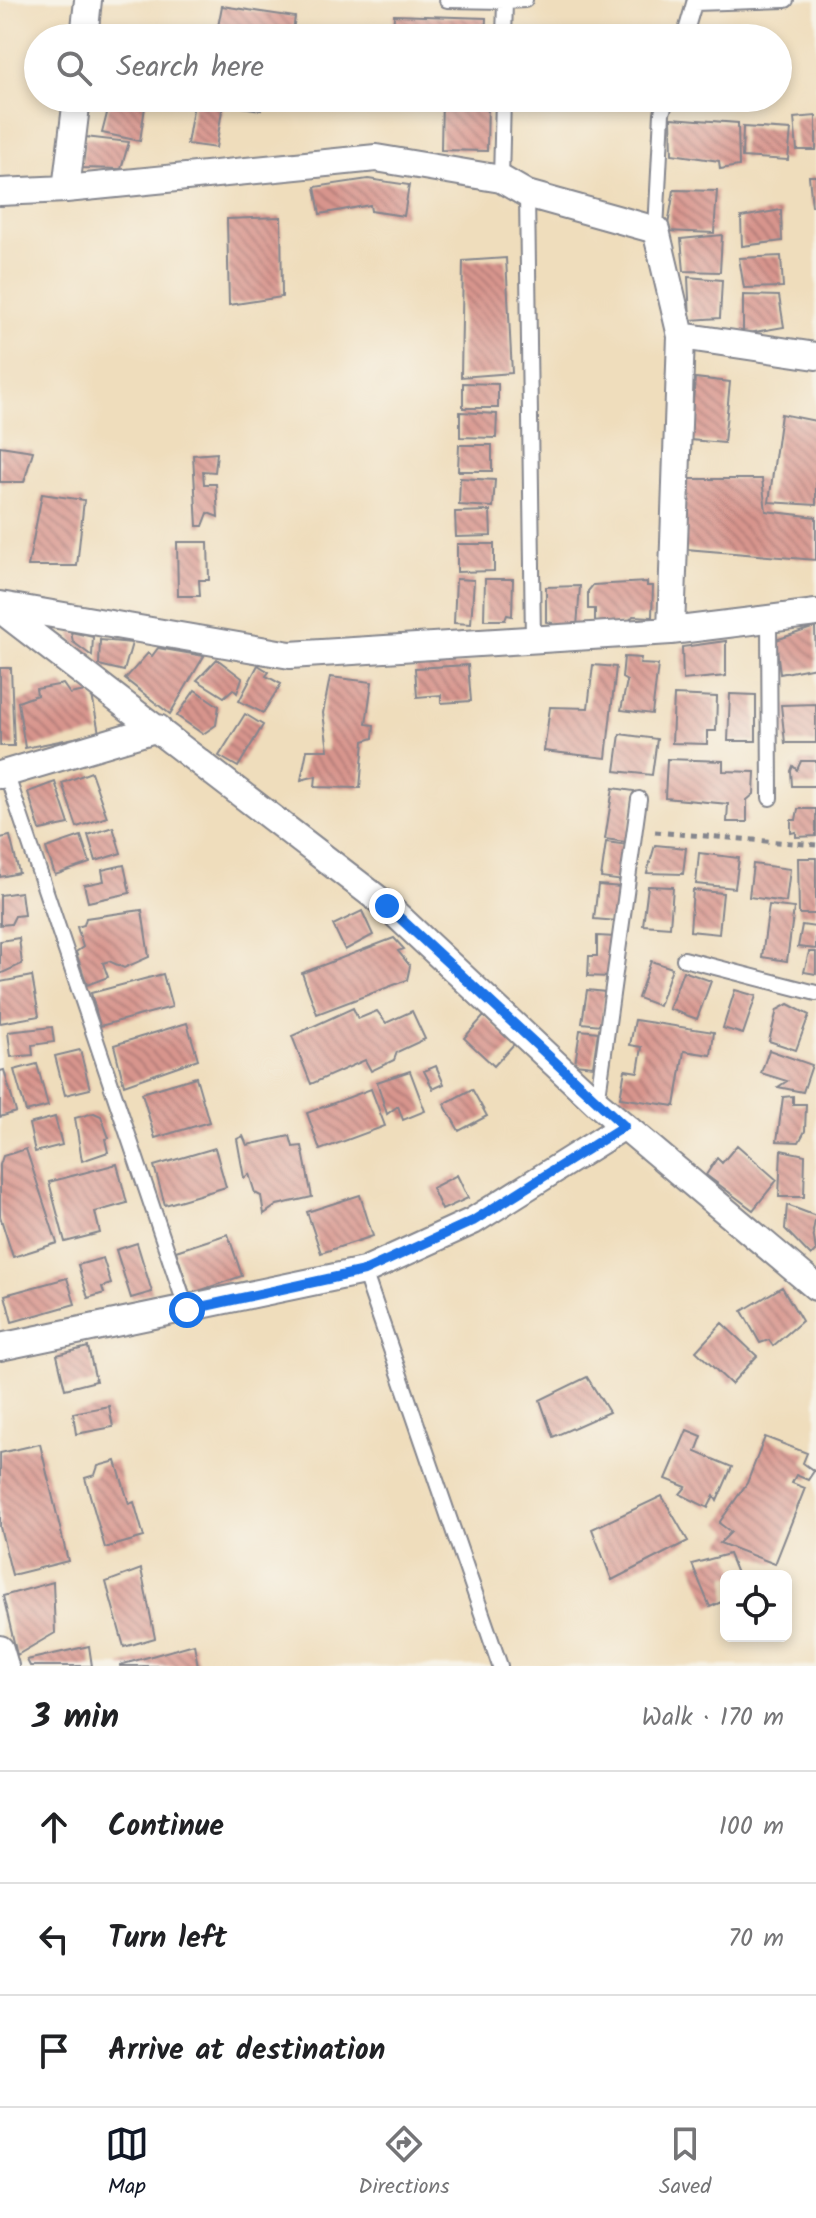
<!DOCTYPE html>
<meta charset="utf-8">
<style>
:root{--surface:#fff;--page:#f6f6f6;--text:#202124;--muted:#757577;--line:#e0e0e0;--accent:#111827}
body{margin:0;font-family:Kalam,sans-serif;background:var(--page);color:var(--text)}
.controls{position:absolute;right:24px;bottom:24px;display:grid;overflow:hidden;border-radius:12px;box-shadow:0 4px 12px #0003}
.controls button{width:72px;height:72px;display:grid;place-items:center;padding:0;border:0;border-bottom:2px solid var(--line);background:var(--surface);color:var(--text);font:40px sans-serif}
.stop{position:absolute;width:24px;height:24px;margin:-18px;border:6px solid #1a73e8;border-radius:50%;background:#fff}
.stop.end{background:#1a73e8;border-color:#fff;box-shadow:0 2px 8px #0008}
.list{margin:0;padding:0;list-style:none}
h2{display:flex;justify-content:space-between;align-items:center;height:104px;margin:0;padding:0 32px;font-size:34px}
h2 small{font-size:26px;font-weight:400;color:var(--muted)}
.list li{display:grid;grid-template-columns:52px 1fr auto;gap:24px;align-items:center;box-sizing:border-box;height:112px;padding:0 32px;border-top:2px solid var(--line)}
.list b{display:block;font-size:30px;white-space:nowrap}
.list em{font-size:26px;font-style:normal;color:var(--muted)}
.icon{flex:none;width:44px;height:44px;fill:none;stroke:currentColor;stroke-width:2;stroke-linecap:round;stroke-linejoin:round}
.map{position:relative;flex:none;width:816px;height:1666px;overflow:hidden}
.search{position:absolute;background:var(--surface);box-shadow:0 4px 12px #0003;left:24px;right:24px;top:24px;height:88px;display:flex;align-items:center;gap:20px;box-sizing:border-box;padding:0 28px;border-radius:44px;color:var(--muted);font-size:30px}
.sheet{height:440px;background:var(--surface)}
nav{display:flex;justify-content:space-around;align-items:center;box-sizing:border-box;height:112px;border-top:2px solid var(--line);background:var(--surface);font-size:22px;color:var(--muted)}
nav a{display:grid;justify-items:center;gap:4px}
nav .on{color:var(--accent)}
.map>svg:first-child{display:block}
.building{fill:url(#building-back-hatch)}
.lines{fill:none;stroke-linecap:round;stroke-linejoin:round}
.lane-casing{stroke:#85868d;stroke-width:18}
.street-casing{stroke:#85868d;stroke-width:30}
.path{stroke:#85868d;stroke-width:5;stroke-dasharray:6 6;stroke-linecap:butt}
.lane{stroke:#fff;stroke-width:14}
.street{stroke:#fff;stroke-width:26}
.route{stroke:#1a73e8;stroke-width:10}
</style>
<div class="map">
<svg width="816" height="1666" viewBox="0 0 816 1666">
<defs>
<pattern id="building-back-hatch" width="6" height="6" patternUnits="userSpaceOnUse" patternTransform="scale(2)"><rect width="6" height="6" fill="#d8958d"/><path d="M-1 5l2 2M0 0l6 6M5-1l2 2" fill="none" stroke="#ae7a76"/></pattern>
</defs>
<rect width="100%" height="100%" fill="#f7f3e8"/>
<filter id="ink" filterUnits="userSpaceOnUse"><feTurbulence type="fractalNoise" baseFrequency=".0125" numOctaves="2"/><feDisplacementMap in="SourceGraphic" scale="16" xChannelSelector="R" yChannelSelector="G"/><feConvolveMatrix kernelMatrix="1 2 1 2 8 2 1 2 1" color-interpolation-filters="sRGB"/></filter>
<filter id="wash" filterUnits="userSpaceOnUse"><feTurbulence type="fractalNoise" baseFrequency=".006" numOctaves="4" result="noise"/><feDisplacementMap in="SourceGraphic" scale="32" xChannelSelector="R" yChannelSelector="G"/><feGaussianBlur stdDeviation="1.8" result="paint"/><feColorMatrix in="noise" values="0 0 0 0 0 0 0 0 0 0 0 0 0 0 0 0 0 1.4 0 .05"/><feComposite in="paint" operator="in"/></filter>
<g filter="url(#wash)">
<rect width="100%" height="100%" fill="#efddbc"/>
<g id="blocks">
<path class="building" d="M 222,6 L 295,17 L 292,38 L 236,38 L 236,35 L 217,32 Z
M 394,15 L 486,18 L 485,38 L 393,38 Z
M 111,98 L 146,100 L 140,141 L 102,133 Z
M 195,98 L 262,98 L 261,110 L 223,104 L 216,148 L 187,144 Z
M 442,98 L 488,98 L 487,151 L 441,150 Z
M 816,116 L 816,150 L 797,150 L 794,118 Z
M 671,118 L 738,123 L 739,166 L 720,169 L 719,161 L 672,154 Z
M 743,127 L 791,130 L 788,160 L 742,157 Z
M 85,137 L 129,142 L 121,169 L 81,168 Z
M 809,176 L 816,176 L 816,206 L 812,206 Z
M 368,179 L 409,185 L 404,216 L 371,211 L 370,205 L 320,214 L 315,187 Z
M 674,190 L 717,191 L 714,233 L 667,231 Z
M 781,210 L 782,241 L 742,246 L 741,217 Z
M 281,217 L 282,297 L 229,305 L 227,219 Z
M 722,235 L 720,272 L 684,271 L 681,239 Z
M 781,256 L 783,287 L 744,288 L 739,258 Z
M 506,258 L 512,373 L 461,377 L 463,261 Z
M 688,277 L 722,280 L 720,318 L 690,320 Z
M 743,295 L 779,296 L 784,327 L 743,334 Z
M 695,378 L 730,382 L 724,443 L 690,440 Z
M 463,383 L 498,384 L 498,408 L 463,408 Z
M 460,412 L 497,414 L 496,438 L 460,437 Z
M 781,414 L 816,421 L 816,505 L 769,502 Z
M 459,445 L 492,445 L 492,471 L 458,471 Z
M 0,446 L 33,451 L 24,482 L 0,482 Z
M 217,453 L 215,472 L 203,471 L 204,484 L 216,484 L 218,517 L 208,513 L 203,526 L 197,526 L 193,455 Z
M 460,478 L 495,480 L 493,507 L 459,505 Z
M 686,479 L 762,479 L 766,511 L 816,517 L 816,560 L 674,548 Z
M 42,494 L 84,500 L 77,566 L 28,566 Z
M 490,511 L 491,536 L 456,537 L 455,512 Z
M 177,542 L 208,542 L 209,580 L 199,580 L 200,596 L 178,596 Z
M 457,544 L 494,544 L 494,571 L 457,572 Z
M 456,579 L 474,580 L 471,624 L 454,623 Z
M 485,579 L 513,579 L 512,616 L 507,615 L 505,620 L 484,620 Z
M 647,582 L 647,586 L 653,586 L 652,617 L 633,616 L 627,624 L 595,625 L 595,609 L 588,609 L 588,591 L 593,585 Z
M 580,586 L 577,627 L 554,628 L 552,623 L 546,622 L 546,587 Z
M 815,627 L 816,667 L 780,674 L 776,640 Z
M 71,632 L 93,637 L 92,656 L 73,642 Z
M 100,640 L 132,643 L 124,671 L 99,665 Z
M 726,641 L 726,676 L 683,680 L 682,647 Z
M 158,648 L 204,656 L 170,714 L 125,679 L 148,653 L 152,656 Z
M 624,657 L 641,658 L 640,664 L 658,665 L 652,714 L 621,710 L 627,681 L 622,678 Z
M 217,659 L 242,678 L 237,693 L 233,689 L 224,697 L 197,680 Z
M 258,665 L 269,672 L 266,676 L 281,684 L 263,713 L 239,701 Z
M 468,665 L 471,701 L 441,703 L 441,695 L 417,697 L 415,668 Z
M 593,665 L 616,667 L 606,758 L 544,751 L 550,707 L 588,708 Z
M 0,668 L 11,668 L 14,746 L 0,746 Z
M 330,677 L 372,682 L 366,724 L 374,725 L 373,738 L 364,741 L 360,788 L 315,787 L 316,776 L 301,780 L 307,750 L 328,750 L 323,713 Z
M 63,684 L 70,694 L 91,690 L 99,733 L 25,748 L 18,702 L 37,695 L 36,689 Z
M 195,690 L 219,706 L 216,725 L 203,734 L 177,716 Z
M 730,694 L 756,695 L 756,741 L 728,741 Z
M 674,695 L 717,697 L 716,731 L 707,731 L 707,744 L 672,743 Z
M 816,704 L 816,743 L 785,743 L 781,705 Z
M 245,714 L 263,725 L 238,767 L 219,756 Z
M 620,734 L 657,739 L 652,775 L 615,771 Z
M 667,759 L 723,761 L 723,771 L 755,772 L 754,794 L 747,800 L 747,822 L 727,822 L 728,804 L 665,798 Z
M 801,761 L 816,761 L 816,786 L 792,786 L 791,771 L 793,766 L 797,770 Z
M 91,772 L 107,817 L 77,827 L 62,783 Z
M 55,782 L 69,824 L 40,830 L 28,792 Z
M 613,788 L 634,791 L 626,842 L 605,839 Z
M 798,809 L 816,809 L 816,836 L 796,837 L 796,832 L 791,833 L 791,820 L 796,820 Z
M 113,827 L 121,853 L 96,861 L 88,835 Z
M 10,836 L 19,873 L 0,877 L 0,838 Z
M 81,836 L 90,863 L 55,875 L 46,848 Z
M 606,842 L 629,845 L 623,881 L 601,878 Z
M 655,845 L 686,848 L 683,874 L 647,873 Z
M 699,853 L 739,858 L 735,888 L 696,884 Z
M 798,858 L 816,858 L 816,914 L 799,914 Z
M 753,864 L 790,869 L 786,902 L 749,897 Z
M 124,865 L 130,893 L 88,902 L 84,885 L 104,881 L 102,870 Z
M 598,885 L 621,887 L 618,921 L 594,919 Z
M 648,886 L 673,887 L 670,927 L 643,925 Z
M 693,890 L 723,893 L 719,934 L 690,931 Z
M 21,892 L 24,915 L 15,916 L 11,924 L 0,925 L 0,895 Z
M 769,905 L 794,908 L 787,961 L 762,957 Z
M 142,910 L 149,957 L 124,968 L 109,961 L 103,963 L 108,977 L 87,985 L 76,952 L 83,947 L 77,927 L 84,925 L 86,918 Z
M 362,911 L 373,935 L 345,950 L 333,925 Z
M 802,925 L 816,927 L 816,949 L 798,947 Z
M 597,936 L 615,937 L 609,977 L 588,976 L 589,956 L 597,956 Z
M 19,938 L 22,964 L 0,974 L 0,941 Z
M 394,938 L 404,949 L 398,951 L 410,966 L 407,980 L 317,1014 L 302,973 Z
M 809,952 L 816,952 L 816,974 L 804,972 Z
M 651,961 L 672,968 L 659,1006 L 638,998 Z
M 683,971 L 711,981 L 697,1019 L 669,1009 Z
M 163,974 L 172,1007 L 100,1026 L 91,993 Z
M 32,976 L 39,1016 L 0,1023 L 0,982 Z
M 587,990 L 605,992 L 601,1025 L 582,1023 Z
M 735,990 L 756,996 L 743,1034 L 723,1028 Z
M 788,1004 L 809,1015 L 796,1050 L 769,1041 L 777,1010 Z
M 353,1008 L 358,1019 L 377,1011 L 386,1023 L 412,1011 L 425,1039 L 397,1052 L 394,1060 L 371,1071 L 365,1060 L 311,1084 L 292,1036 Z
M 484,1016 L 514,1044 L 494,1066 L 464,1038 Z
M 635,1020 L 714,1032 L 711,1055 L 684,1051 L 675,1106 L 620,1098 L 625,1070 L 638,1072 L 642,1047 L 630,1045 Z
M 187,1023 L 198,1059 L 124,1085 L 114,1045 Z
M 52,1027 L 54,1042 L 32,1045 L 33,1055 L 11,1057 L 8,1032 Z
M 580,1030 L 598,1032 L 593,1066 L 575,1064 Z
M 80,1050 L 90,1089 L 65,1095 L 55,1056 Z
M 769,1050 L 812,1065 L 803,1092 L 778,1087 L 787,1081 L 761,1073 Z
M 37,1064 L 48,1106 L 26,1112 L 14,1070 Z
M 436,1066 L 444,1084 L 433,1089 L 424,1071 Z
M 4,1070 L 16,1112 L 0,1117 L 0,1071 Z
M 410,1071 L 425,1111 L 403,1120 L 398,1106 L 387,1114 L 377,1082 Z
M 196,1077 L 209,1122 L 155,1138 L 142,1093 Z
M 371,1089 L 385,1126 L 320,1150 L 307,1113 Z
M 472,1089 L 487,1116 L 459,1131 L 444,1104 Z
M 793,1096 L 793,1104 L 806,1104 L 805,1131 L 799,1142 L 777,1141 L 783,1097 Z
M 94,1113 L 101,1116 L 109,1138 L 105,1139 L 108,1152 L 82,1161 L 75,1118 Z
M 55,1117 L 62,1145 L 35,1152 L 29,1124 Z
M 243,1136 L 247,1145 L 290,1136 L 293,1147 L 302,1146 L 312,1197 L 277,1205 L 264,1214 L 261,1196 L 255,1193 L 249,1174 L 244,1178 L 237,1139 Z
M 737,1145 L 777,1180 L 753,1210 L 706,1175 L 717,1158 L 722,1163 Z
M 215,1148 L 226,1187 L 165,1205 L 154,1166 Z
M 26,1149 L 57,1243 L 13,1257 L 0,1216 L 0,1165 L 3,1156 Z
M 781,1150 L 805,1155 L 804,1197 L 779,1197 Z
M 117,1164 L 127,1203 L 95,1212 L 100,1233 L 65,1242 L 49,1182 Z
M 457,1175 L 468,1198 L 442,1210 L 432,1188 Z
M 360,1195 L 373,1236 L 321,1253 L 307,1212 Z
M 787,1205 L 816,1216 L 813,1231 L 816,1251 L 811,1256 L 785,1229 Z
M 228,1234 L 242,1276 L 190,1294 L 176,1251 Z
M 137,1243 L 152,1292 L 131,1298 L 116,1250 Z
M 103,1258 L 111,1284 L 102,1287 L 104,1293 L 88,1298 L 78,1265 Z
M 67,1278 L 75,1304 L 12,1322 L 5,1295 Z
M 782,1287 L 802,1321 L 773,1346 L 769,1340 L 760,1343 L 742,1311 Z
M 722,1323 L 757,1356 L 731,1384 L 696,1351 Z
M 88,1347 L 96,1381 L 65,1389 L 57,1355 Z
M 587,1377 L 609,1412 L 553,1437 L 540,1400 Z
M 109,1406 L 113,1427 L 76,1434 L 73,1413 Z
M 687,1430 L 702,1436 L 696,1452 L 732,1467 L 717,1501 L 714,1496 L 708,1508 L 680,1494 L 686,1487 L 666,1479 Z
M 765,1437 L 807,1453 L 803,1463 L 814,1471 L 808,1480 L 796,1475 L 792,1483 L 805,1488 L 775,1564 L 720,1543 L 731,1532 L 719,1523 L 747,1483 Z
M 40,1444 L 68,1561 L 12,1575 L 0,1527 L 0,1453 Z
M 116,1461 L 129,1504 L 134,1502 L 144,1537 L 105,1548 L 85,1478 L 95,1475 L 98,1466 Z
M 662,1496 L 688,1541 L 612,1580 L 592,1529 Z
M 729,1554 L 738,1576 L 726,1576 L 726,1600 L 710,1607 L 692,1564 Z
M 141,1569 L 155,1638 L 124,1647 L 106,1582 Z
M 53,1582 L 55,1633 L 17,1655 L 3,1596 Z
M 194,1644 L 198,1666 L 120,1666 L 120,1665 Z
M 89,1646 L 92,1666 L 30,1666 L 27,1660 Z"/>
</g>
</g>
<g filter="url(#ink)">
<use href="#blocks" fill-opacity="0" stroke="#85868d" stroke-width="2"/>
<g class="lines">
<defs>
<path id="lane" d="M 447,0 L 505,1 L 504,38
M 505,1 L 525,0
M 694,3 L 786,0
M 684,38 L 695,0
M 501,179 L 503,98
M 527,194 L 533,640
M 656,230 L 662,113 L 667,98
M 769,619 L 770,798
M 6,773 L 187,1310
M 684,959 L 816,993
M 597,1103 L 639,799
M 364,1271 L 500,1666"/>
<path id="street" d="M 84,38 L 88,0
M 66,189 L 77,98
M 0,192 L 66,189 L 376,158 L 501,179 L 527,194 L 656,230 L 681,336 L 671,631
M 681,336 L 816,356
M 0,605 L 290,655 L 671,631 L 816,613
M 0,609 L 387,906 L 597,1103 L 816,1287
M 0,775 L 158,728
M 0,1347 L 364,1271 L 473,1221 L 624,1126
M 0,1649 L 5,1666"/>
</defs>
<use href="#lane" class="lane-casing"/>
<use href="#street" class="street-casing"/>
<path class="path" d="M 655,832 L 816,845"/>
<use href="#lane" class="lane"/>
<use href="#street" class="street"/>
</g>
</g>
<g class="lines" filter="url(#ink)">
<path class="route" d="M 187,1310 L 364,1271 L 473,1221 L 624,1126 L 387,906"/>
</g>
</svg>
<div class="controls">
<button><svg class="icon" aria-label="locate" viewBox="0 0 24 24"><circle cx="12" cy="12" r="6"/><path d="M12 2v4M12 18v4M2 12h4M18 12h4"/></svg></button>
</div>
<div class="stop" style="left:187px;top:1310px"></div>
<div class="stop end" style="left:387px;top:906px"></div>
<div class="search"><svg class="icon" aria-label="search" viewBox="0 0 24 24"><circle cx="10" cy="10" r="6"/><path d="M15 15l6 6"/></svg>Search here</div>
</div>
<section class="sheet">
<h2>3 min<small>Walk · 170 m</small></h2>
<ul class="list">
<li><svg class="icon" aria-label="ahead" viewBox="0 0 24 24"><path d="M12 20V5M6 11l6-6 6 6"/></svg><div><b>Continue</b></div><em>100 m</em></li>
<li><svg class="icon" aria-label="left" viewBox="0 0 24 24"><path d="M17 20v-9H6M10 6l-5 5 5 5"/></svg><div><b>Turn left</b></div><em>70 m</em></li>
<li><svg class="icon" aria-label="arrive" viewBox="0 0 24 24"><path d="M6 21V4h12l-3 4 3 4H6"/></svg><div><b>Arrive at destination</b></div></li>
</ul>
</section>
<nav>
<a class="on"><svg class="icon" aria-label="map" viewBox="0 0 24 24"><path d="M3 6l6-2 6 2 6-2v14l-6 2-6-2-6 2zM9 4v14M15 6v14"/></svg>Map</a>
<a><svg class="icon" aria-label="directions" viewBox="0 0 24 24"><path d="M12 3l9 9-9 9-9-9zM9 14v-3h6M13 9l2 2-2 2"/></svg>Directions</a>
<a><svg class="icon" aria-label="saved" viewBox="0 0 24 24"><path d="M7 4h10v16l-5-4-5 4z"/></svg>Saved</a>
</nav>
